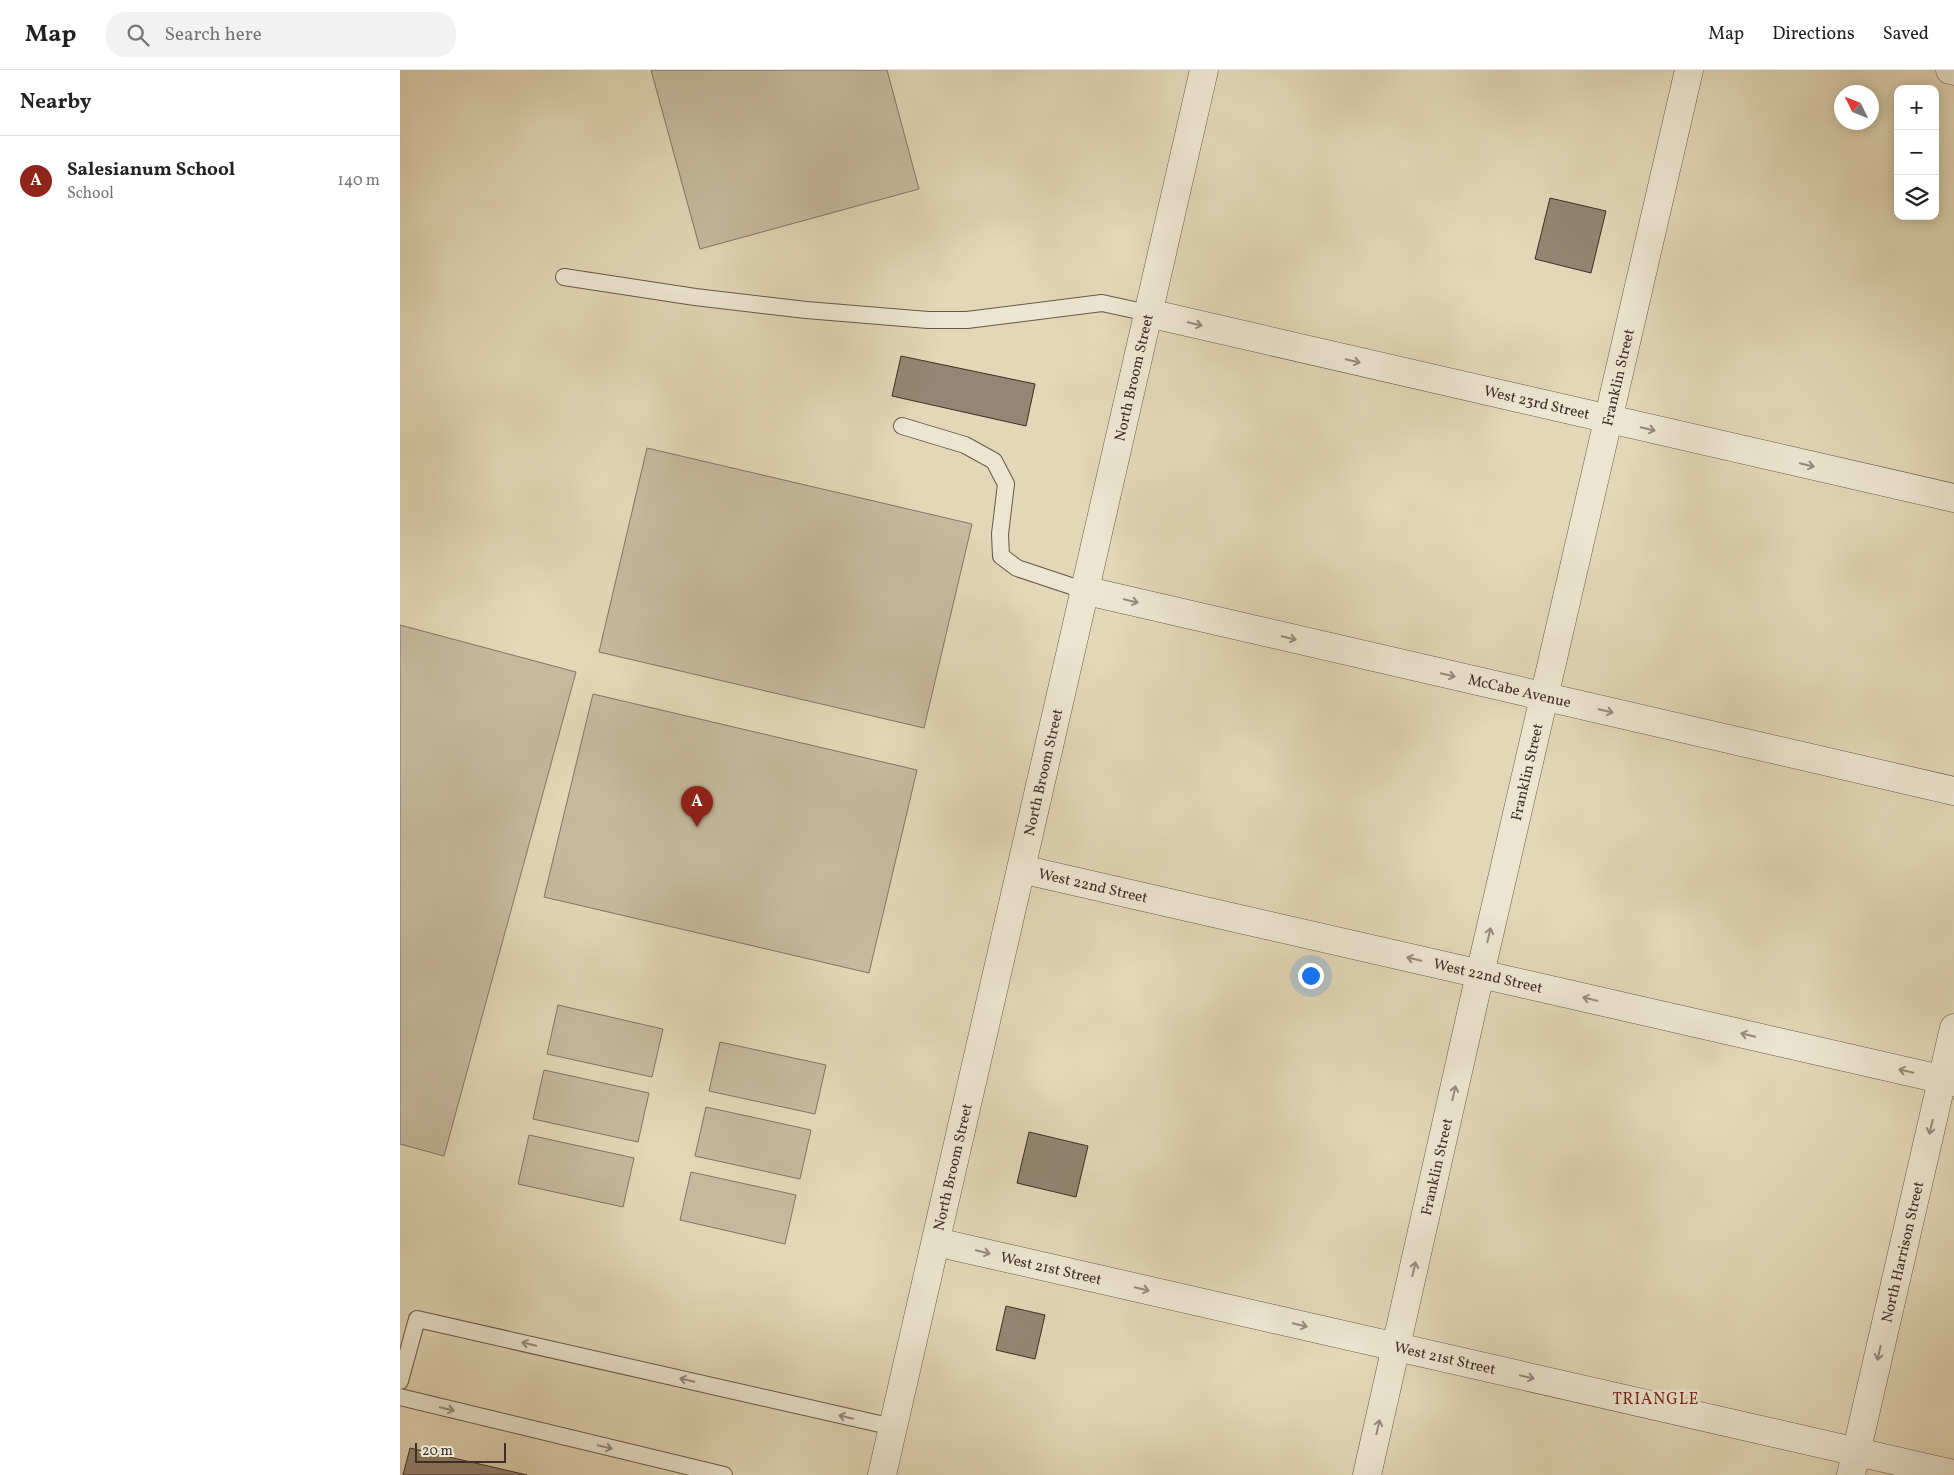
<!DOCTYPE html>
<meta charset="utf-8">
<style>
:root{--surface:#fff;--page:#f2f2f2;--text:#222;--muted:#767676;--line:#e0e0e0;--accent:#8f2418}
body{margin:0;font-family:Vollkorn,serif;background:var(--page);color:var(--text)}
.controls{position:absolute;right:15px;top:15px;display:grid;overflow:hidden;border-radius:10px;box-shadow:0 2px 12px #0003}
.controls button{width:45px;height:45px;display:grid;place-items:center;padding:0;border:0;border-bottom:1px solid var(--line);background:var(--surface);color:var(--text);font:25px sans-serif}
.compass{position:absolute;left:1434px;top:15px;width:45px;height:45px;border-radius:50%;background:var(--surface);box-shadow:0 2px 12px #0003;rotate:313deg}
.scale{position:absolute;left:15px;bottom:12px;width:91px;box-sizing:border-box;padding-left:5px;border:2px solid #3e2e28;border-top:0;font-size:14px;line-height:18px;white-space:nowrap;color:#3e2e28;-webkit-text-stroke:4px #ece5d0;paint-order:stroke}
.you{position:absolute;left:910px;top:905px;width:18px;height:18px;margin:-12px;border:4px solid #fff;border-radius:50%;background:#1a73e8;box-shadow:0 0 0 8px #1a73e833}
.badge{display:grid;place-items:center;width:32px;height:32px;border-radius:50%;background:var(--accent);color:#fff;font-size:16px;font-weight:700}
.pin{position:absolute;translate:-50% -41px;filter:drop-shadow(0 1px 2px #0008)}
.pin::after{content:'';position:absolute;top:26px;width:18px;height:15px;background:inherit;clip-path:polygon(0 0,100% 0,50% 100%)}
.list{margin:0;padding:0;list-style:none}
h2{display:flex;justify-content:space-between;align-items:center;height:65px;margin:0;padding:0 20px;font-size:21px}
h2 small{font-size:16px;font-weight:400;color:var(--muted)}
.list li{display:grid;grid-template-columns:32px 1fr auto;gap:15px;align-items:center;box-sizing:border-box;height:90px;padding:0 20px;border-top:1px solid var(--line)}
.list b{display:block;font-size:19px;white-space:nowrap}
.list p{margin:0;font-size:16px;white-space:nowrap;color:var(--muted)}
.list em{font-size:16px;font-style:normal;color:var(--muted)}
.icon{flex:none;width:28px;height:28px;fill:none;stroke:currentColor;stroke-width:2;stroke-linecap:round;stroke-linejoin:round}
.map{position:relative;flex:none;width:1554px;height:1405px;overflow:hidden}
header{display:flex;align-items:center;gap:30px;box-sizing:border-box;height:70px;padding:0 25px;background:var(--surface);border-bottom:1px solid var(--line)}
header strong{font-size:24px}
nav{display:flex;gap:28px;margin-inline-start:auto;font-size:18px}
.search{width:350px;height:45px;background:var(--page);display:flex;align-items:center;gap:12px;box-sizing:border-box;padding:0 18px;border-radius:20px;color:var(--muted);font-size:19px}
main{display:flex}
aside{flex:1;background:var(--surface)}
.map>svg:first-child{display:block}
.green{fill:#c6ba9e;stroke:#827463}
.building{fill:#938672;stroke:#3e2e28}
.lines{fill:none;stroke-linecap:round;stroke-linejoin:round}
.service-casing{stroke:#67584c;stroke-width:18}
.minor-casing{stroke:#67584c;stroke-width:29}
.tertiary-casing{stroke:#67584c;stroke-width:29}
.service{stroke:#ece5d0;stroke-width:16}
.minor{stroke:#ece5d0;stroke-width:28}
.tertiary{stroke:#ece5d0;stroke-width:28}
.oneway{stroke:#958a7c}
.labels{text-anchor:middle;stroke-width:5;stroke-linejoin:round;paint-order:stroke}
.street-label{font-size:15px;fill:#3e2e28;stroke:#ece5d0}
.neighbourhood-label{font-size:16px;letter-spacing:1px;fill:#7a1f14;stroke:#ece5d0}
</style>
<header>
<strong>Map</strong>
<div class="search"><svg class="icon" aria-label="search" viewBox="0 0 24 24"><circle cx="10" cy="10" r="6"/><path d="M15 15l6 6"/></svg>Search here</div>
<nav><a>Map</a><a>Directions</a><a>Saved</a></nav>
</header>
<main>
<aside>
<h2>Nearby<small></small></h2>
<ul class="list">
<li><span class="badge">A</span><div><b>Salesianum School</b><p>School</p></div><em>140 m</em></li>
</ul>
</aside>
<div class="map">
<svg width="1554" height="1405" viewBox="0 0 1554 1405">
<rect width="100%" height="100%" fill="#e2d7b6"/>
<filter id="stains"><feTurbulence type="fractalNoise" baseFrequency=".004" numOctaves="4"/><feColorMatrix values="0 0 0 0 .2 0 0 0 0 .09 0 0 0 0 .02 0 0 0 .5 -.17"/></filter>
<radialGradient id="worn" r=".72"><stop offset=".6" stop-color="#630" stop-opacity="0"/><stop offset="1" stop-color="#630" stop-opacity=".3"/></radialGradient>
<path class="green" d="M 251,0 L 487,0 L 519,119 L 300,179 Z
M 247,378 L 572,454 L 524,658 L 199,582 Z
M 0,555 L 176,602 L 44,1086 L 0,1074 Z
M 193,624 L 517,700 L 469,903 L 144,827 Z
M 158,935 L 263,959 L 252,1007 L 147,984 Z
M 320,972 L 426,995 L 415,1044 L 309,1021 Z
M 144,1000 L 249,1023 L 238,1072 L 133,1049 Z
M 306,1037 L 411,1060 L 400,1109 L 295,1086 Z
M 129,1065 L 234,1088 L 223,1137 L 118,1114 Z
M 291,1102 L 396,1125 L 385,1174 L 280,1150 Z"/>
<path class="building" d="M 1150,128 L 1206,141 L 1191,203 L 1135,189 Z
M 501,286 L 635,314 L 626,356 L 492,326 Z
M 629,1062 L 688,1076 L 676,1127 L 617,1113 Z
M 606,1236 L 645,1245 L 635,1289 L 596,1280 Z
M 10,1378 L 127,1405 L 3,1405 Z"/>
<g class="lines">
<defs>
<path id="service" d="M 164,207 L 295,227 L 406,240 L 528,250 L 567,250 L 702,233 L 748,243
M 502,356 L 565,375 L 594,391 L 606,414 L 600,464 L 601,486 L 617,498 L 683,520
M 0,1311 L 17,1249 L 493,1357
M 0,1327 L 324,1405"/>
<g id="minor">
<path d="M 1550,0 L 1554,1"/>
<path id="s1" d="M 748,243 L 1554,428"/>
<path id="s2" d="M 683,520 L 1554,721"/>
<path id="s3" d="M 621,799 L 1554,1012"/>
<path id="s4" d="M 536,1172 L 1554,1404"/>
<path id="s5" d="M 967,1405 L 1080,904 L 1289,0"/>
<path id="s6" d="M 1451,1405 L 1554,958"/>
</g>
<g id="tertiary">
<path id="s7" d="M 482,1405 L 804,0"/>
</g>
</defs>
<use href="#service" class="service-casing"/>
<use href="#minor" class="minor-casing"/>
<use href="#tertiary" class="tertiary-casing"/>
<use href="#service" class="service"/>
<use href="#minor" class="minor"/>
<use href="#tertiary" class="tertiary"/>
</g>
<defs><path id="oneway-shaft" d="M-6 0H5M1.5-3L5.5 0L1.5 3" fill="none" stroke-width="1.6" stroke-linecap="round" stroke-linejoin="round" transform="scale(1.25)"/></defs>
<g class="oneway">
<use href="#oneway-shaft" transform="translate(795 254) rotate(13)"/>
<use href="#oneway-shaft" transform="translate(953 291) rotate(13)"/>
<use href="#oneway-shaft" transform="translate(1248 359) rotate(13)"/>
<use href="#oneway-shaft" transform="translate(1407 395) rotate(13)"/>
<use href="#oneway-shaft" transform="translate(731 531) rotate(13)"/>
<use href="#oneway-shaft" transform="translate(889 568) rotate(13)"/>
<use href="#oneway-shaft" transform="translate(1048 605) rotate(13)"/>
<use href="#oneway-shaft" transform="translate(1206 641) rotate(13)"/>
<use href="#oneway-shaft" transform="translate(1089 865) rotate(-77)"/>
<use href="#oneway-shaft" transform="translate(1014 889) rotate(-167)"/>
<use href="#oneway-shaft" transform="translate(1190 929) rotate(-167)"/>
<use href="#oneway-shaft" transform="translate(1348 965) rotate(-167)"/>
<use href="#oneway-shaft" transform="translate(1506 1001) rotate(-167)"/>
<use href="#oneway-shaft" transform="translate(1054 1023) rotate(-77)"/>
<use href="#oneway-shaft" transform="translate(1531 1057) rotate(103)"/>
<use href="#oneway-shaft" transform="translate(583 1182) rotate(13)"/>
<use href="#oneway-shaft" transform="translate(1014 1199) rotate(-77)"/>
<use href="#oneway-shaft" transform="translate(742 1219) rotate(13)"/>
<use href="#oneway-shaft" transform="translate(900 1255) rotate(13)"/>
<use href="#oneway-shaft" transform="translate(129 1274) rotate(-167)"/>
<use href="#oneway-shaft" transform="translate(1479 1283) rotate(103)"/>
<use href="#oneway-shaft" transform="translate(1127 1307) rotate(13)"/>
<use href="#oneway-shaft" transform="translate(287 1310) rotate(-167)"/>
<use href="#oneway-shaft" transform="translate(47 1339) rotate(13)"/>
<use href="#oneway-shaft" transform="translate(446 1347) rotate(-167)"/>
<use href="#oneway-shaft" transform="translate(978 1357) rotate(-77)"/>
<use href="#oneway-shaft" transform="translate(205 1377) rotate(13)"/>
</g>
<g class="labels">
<g class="street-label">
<text dy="5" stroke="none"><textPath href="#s7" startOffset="1126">North Broom Street</textPath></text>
<text dy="5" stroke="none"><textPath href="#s5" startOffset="1126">Franklin Street</textPath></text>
<text dy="5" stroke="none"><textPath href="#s1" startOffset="399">West 23rd Street</textPath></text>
<text dy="5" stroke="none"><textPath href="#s2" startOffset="448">McCabe Avenue</textPath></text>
<text dy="5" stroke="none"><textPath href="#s7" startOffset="721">North Broom Street</textPath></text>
<text dy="5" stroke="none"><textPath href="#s5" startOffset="721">Franklin Street</textPath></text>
<text dy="5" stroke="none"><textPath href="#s3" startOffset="74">West 22nd Street</textPath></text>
<text dy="5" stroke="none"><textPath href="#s3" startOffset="479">West 22nd Street</textPath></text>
<text dy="5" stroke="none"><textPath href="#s7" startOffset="316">North Broom Street</textPath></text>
<text dy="5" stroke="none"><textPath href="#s5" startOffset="316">Franklin Street</textPath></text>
<text dy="5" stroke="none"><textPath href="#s6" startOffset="229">North Harrison Street</textPath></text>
<text dy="5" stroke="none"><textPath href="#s4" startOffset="118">West 21st Street</textPath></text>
<text dy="5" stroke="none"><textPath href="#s4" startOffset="522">West 21st Street</textPath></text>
</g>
<g class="neighbourhood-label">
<text x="1256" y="1334">TRIANGLE</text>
</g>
</g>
<rect width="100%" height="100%" filter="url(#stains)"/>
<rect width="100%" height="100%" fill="url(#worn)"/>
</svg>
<div class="controls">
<button>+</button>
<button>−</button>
<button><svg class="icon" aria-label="layers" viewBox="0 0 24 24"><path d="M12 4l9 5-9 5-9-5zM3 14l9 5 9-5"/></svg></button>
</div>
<svg class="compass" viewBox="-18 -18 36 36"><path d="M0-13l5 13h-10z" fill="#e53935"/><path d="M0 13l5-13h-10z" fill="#767676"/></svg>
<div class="scale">20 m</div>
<div class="you"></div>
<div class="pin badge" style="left:297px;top:757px">A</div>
</div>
</main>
